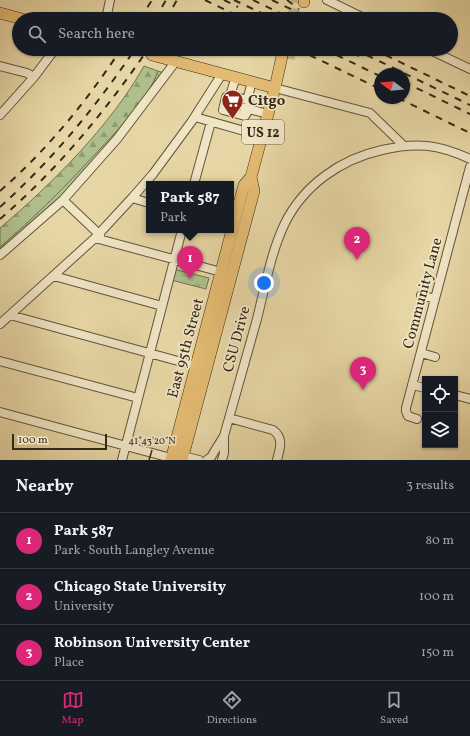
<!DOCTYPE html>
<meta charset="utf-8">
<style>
:root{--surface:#171b24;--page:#20242c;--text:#f1f3f6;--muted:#9ea1a6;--line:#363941;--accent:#db2777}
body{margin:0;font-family:Vollkorn,serif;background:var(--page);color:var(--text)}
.controls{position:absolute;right:12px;bottom:12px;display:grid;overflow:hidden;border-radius:0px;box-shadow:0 1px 3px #0004}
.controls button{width:36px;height:36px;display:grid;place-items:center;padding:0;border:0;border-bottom:1px solid var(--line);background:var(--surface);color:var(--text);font:20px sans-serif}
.compass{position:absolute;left:374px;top:68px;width:36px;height:36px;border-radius:50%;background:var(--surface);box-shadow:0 1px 3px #0004;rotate:286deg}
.scale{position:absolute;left:12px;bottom:10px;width:95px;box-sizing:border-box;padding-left:4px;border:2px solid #352918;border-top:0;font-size:11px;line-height:14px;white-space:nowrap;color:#352918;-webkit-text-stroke:3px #efe4c4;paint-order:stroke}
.you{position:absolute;left:264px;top:283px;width:14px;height:14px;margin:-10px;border:3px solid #fff;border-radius:50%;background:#1a73e8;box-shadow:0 0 0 6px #1a73e833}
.badge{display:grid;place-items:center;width:26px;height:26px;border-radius:50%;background:var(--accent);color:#fff;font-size:13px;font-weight:700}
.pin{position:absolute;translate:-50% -33px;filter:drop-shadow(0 1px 2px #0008)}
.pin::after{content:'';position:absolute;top:21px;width:14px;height:12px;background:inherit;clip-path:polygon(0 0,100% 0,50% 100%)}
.popup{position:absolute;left:146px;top:181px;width:88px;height:52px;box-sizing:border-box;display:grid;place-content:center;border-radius:0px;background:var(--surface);filter:drop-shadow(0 1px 3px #0005);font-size:13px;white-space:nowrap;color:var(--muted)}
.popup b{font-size:15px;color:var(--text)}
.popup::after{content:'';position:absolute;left:50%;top:100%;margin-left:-8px;border:8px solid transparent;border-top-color:var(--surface)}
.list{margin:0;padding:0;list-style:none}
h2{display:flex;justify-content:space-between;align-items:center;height:52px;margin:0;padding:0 16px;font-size:17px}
h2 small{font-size:13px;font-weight:400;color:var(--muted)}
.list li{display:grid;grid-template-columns:26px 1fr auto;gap:12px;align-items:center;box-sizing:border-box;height:56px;padding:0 16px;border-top:1px solid var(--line)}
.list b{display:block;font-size:15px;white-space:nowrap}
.list p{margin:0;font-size:13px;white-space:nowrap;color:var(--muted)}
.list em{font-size:13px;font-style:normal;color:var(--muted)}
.icon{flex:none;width:22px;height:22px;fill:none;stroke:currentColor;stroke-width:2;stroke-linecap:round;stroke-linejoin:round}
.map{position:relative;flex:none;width:470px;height:460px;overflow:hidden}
.search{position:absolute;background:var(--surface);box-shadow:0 1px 3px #0004;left:12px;right:12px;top:12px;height:44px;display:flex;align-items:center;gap:10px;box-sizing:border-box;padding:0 14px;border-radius:22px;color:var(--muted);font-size:15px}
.sheet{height:220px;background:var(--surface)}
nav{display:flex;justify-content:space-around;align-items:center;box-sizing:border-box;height:56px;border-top:1px solid var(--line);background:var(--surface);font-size:11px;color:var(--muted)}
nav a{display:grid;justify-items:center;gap:2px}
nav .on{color:var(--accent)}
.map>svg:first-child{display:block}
.grass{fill:url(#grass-tufts);stroke:#727452}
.forest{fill:url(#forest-firs);stroke:#727452}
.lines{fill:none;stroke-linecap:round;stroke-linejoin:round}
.minor-tunnel{stroke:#c3b389;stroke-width:8;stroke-dasharray:8 4;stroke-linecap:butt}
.major-tunnel{stroke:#c3b389;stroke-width:11;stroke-dasharray:11 5.5;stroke-linecap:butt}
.minor-casing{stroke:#62543b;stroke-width:10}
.major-casing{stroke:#352918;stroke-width:12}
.minor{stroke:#efe4c4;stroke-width:8}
.major{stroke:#e4bb72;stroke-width:11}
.rail{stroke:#352918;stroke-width:2;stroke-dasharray:7 7;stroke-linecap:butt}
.ticks{fill:none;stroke:#352918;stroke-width:1.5}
.labels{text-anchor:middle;stroke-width:3.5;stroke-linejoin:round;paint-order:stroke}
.shield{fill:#efe4c4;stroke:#6d614c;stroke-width:1}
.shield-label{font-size:14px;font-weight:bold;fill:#352918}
.poi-label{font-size:15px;font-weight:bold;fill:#352918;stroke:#efe4c4;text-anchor:start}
.street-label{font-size:15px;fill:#352918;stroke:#efe4c4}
.ticks-label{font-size:10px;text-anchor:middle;fill:#352918;stroke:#efe4c4;stroke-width:3.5;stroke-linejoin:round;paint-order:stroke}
</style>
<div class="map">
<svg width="470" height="460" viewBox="0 0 470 460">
<defs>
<pattern id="grass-tufts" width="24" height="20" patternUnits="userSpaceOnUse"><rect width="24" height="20" fill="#afbf8b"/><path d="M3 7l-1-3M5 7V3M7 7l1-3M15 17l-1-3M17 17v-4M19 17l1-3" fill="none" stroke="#8f9b71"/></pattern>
<pattern id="forest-firs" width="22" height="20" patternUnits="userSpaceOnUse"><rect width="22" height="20" fill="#afbf8b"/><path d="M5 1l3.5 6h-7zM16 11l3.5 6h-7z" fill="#8f9b71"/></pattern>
</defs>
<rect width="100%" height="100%" fill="#e7d6a5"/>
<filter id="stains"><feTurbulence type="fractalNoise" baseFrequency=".005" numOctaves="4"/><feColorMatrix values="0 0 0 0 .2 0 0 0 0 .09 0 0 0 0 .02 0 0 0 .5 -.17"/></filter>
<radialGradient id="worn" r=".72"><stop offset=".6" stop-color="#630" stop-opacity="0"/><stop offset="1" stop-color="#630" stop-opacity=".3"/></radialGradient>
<path class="grass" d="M 158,71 L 164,73 L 125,127 L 53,207 L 0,254 L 0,247 C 32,219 60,189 89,159 C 113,134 147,103 158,71 Z
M 173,269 L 209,278 L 206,289 L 171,280 Z"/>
<path class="forest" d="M 144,66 L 158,71 C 148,99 119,129 98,151 C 67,185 35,217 0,247 L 0,228 C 52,184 111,125 144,66 Z"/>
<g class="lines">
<path class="minor-tunnel" d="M 228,104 L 244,108"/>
<path class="major-tunnel" d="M 292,19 L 297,0
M 133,49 L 152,55
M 289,59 L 291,49"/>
<defs>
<path id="minor" d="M 327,0 L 366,19
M 106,19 L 110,0
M 428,49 L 470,69
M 0,66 L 27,73 L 34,77
M 236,77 L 230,95 L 226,97 L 223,110 L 245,116 L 249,109 L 268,114
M 275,88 L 370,113 L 404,146
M 230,95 L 247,100 L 249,104 L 249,109 L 244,108
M 247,100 L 252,82
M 0,115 L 34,77 L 55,49
M 195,117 L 262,136
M 194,184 L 211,122
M 132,198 L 149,203
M 63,200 L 100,235
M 95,238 L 225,273
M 0,255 L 63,200 L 117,139 L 176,61
M 54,276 L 162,306
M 421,295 L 435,299
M 10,315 L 200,367
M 0,324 L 95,238 L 132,198 L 153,174 L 192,121 L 222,74
M 421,353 L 435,357
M 0,361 L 138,398
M 412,385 L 425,388
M 455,395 L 470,399
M 0,412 L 171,458 L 183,456 L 199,460
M 229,418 L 273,430 C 284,438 280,448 277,460
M 417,419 L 408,416 L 406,411 L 406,408 L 470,167
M 122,460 L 182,230
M 207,460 L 211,457 L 224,436 C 235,397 246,358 257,319 C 265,287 271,252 285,223 C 304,185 341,159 382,150 C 416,142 438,144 470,159
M 222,460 L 224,453 L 224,437"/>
<path id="major" d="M 304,0 L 304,2
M 0,13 L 22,19
M 152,55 L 275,88
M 171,460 L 244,185 L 251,177
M 182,460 L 254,191 L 251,177 L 275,88 L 282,56"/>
</defs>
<use href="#minor" class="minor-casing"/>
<use href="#major" class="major-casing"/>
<use href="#minor" class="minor"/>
<use href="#major" class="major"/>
<path class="rail" d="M 205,0 L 244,19
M 224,0 L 238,7
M 234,0 L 274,19
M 253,0 L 292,19
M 272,0 L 311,19
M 287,0 L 299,9
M 140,19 L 152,0
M 155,19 L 166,0
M 166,19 L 177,0
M 297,49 L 380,89
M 324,49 L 380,76
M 344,49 L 359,56
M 354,49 L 470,105
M 373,49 L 470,96
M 404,82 L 470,114
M 398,98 L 470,133
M 0,191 C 47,150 87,101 121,49
M 0,207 C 52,160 96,107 135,49
M 0,219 C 57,170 105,112 148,49"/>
</g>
<path class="ticks" d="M 149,460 L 152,450"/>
<defs>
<symbol id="supermarket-pin" viewBox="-11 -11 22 30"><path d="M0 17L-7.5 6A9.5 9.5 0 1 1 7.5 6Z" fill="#8f2418" stroke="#efe4c4"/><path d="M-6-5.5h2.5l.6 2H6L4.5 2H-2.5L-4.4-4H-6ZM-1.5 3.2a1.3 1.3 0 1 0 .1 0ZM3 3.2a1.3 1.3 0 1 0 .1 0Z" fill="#fff"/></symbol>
</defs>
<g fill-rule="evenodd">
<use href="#supermarket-pin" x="220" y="88" width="25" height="34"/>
</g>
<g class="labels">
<rect class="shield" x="242" y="120" width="42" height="24" rx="3"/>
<g class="shield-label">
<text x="263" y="137">US 12</text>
</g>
<g class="poi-label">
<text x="248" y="105">Citgo</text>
</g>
<g class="street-label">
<text transform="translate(422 293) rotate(-75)" y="5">Community Lane</text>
<text transform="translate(236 339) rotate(-75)" y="5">CSU Drive</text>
<text transform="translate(185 348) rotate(-75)" y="5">East 95th Street</text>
</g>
</g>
<g class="ticks-label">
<text x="152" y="444">41°43'20"N</text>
</g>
<rect width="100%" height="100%" filter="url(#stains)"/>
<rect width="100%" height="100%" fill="url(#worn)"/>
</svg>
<div class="controls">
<button><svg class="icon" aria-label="locate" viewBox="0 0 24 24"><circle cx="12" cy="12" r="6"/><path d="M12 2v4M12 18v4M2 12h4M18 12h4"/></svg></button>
<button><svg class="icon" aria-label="layers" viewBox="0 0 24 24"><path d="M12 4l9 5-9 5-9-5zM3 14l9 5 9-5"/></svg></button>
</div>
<svg class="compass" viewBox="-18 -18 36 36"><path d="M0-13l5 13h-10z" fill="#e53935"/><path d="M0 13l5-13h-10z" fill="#9ea1a6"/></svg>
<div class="scale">100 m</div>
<div class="you"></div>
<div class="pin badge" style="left:190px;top:279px">1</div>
<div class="popup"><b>Park 587</b>Park</div>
<div class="pin badge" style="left:357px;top:260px">2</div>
<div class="pin badge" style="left:363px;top:390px">3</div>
<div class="search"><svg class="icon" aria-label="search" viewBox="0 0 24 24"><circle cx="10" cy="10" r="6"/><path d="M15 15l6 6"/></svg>Search here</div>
</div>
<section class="sheet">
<h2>Nearby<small>3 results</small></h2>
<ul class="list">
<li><span class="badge">1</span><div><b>Park 587</b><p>Park · South Langley Avenue</p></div><em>80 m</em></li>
<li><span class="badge">2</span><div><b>Chicago State University</b><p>University</p></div><em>100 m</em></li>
<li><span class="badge">3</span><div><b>Robinson University Center</b><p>Place</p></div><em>150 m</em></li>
</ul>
</section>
<nav>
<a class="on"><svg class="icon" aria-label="map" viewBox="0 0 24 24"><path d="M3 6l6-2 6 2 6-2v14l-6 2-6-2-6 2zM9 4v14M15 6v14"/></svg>Map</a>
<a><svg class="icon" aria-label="directions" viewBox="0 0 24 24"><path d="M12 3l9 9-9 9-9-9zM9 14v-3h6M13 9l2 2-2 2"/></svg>Directions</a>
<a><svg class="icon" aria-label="saved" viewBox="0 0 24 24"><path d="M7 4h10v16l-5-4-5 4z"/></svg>Saved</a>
</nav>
